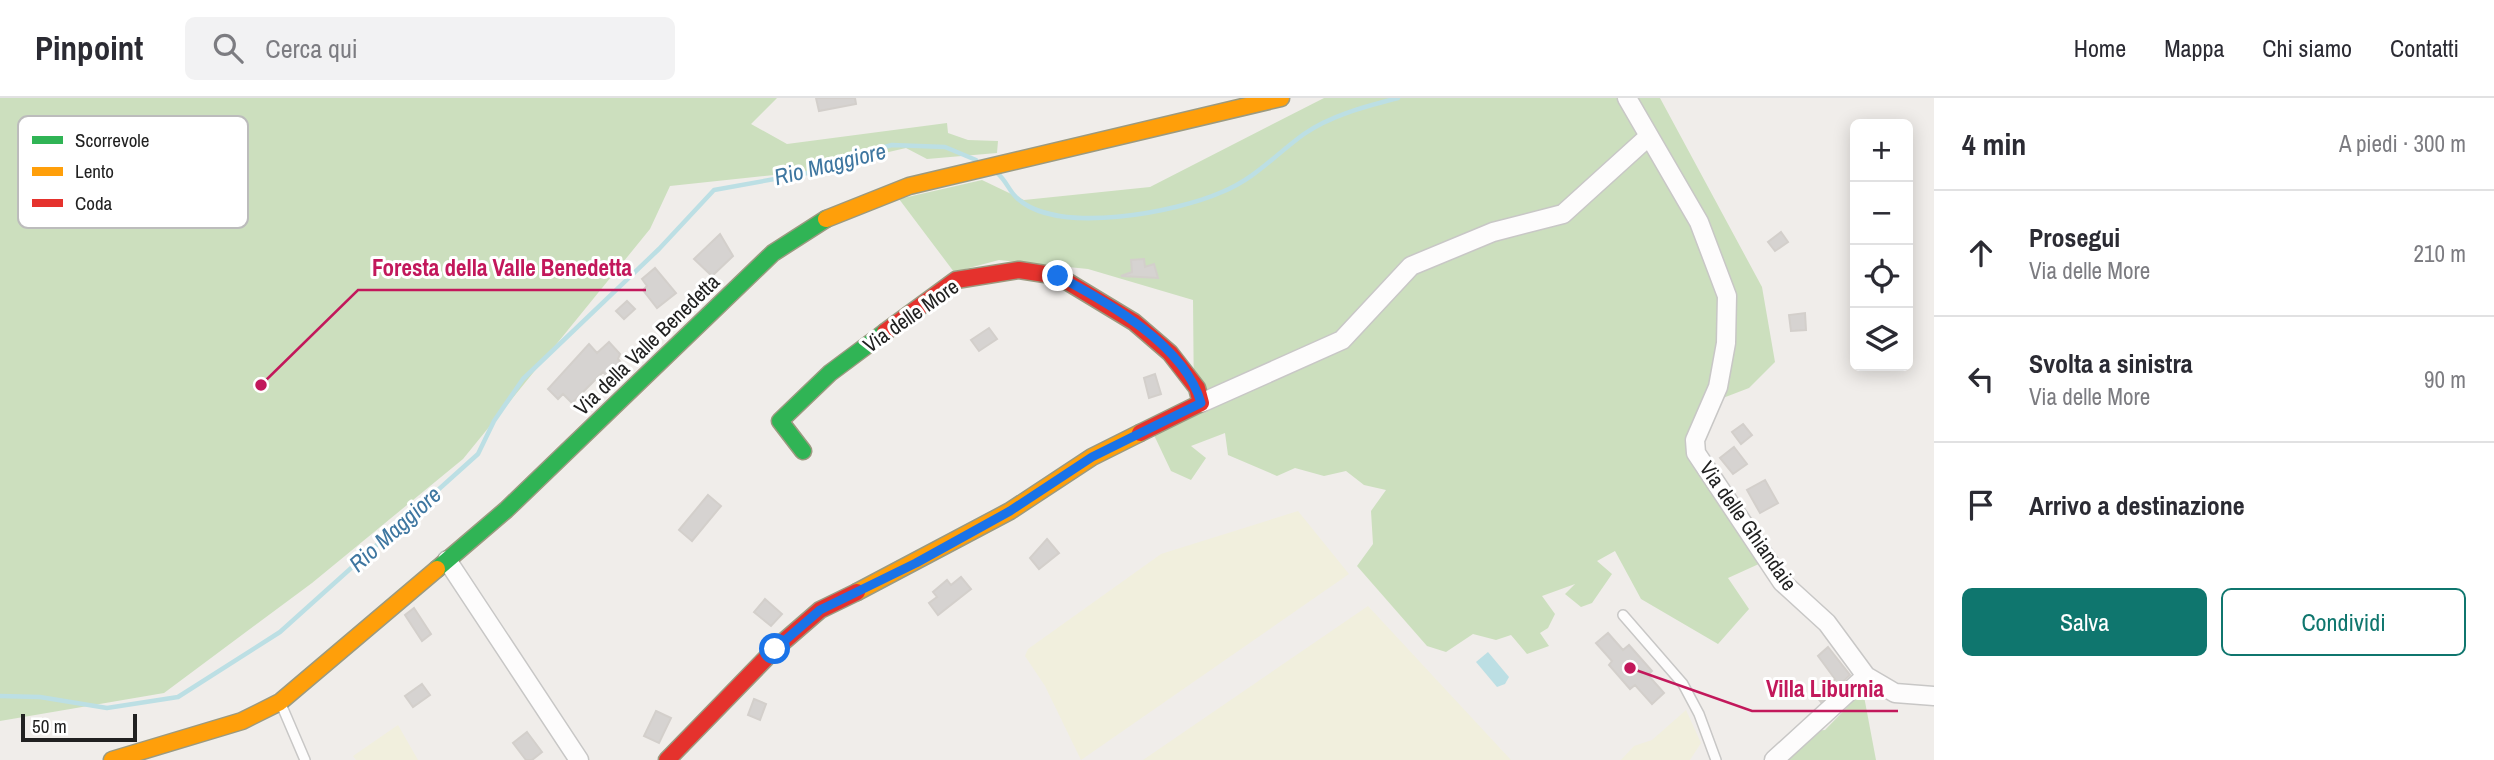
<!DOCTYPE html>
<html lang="it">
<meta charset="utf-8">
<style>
:root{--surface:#fff;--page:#f2f2f3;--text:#2b2b33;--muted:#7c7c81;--line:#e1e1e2;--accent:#0f766e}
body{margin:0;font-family:"Archivo Narrow",sans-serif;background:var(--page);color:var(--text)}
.controls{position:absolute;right:21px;top:21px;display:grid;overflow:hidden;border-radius:10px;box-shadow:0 4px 18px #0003}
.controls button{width:63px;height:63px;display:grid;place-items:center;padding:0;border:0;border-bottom:2px solid var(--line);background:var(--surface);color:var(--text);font:35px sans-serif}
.scale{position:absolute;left:21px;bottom:18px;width:116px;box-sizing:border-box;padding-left:7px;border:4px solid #212121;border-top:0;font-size:19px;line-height:24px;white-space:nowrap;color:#212121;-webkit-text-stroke:5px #fff;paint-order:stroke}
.stop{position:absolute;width:21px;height:21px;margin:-16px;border:5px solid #1a73e8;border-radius:50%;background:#fff}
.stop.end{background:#1a73e8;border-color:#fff;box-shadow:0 2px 7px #0008}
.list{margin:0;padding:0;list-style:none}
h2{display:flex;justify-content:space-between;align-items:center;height:91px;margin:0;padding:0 28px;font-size:30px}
h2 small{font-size:23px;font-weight:400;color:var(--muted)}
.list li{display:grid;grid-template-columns:46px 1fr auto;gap:21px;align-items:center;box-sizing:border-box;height:126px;padding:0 28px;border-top:2px solid var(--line)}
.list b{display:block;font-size:26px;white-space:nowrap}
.list p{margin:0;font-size:23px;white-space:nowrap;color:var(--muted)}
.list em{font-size:23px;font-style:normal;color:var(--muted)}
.actions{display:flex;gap:14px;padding:21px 28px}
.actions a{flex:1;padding:16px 0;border:2px solid var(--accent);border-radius:10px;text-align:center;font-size:24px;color:var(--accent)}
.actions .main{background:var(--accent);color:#fff}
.icon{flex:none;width:38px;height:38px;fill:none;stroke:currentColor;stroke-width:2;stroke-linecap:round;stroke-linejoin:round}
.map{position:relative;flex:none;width:1934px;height:662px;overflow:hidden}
header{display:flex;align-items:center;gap:42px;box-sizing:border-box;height:98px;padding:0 35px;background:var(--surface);border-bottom:2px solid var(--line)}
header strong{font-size:33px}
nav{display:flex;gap:38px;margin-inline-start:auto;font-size:24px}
.search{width:490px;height:63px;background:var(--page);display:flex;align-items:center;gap:18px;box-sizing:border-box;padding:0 24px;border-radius:10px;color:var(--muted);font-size:26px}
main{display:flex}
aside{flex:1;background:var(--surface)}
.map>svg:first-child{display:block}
.farmland{fill:#f1efdd}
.forest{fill:#ccdfbe}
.water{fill:#bcdfe4}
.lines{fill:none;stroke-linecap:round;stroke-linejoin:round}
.stream{stroke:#bcdfe4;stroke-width:4.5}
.building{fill:#d6d3d1;stroke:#d3cfcb;stroke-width:2}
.lane-casing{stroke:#c8c7c6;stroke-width:12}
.street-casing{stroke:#c8c7c6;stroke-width:21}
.fast-casing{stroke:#9b9a80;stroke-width:19}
.slow-casing{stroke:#9b9a80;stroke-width:19}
.jam-casing{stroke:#9b9a80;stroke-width:19}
.lane{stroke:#fdfcfc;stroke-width:9}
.street{stroke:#fdfcfc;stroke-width:18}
.fast{stroke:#30b455;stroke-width:16}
.slow{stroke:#ff9f0a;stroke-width:16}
.jam{stroke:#e5322d;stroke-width:16}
.route{stroke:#1a73e8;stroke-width:9}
.labels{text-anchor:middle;stroke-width:6;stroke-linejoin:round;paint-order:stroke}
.street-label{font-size:21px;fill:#212121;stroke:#fff}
.water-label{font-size:23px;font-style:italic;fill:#3e76a0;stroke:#fff}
.key{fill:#fff;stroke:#bcbcbc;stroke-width:2}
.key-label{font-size:19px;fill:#212121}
.leader{fill:none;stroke:#c2185b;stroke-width:2.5}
.callout-dot{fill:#c2185b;stroke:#fff;stroke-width:2.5}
.callout-label{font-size:23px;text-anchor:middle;font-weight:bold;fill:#c2185b;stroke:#fff;stroke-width:6;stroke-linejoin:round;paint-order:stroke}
</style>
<header>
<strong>Pinpoint</strong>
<div class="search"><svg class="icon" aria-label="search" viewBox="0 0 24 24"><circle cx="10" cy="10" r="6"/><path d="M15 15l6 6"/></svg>Cerca qui</div>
<nav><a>Home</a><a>Mappa</a><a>Chi siamo</a><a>Contatti</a></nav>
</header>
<main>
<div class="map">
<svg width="1934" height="662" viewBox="0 0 1934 662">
<rect width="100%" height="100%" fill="#f0edea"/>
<path class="farmland" d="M 1298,413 L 1349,476 L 1081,662 L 1045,588 L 1025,558 L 1028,551 L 1161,456 Z
M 1368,508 L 1511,662 L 1143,662 Z
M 1686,612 L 1701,645 L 1690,662 L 1621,662 L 1634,648 L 1652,642 Z
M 398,627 L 418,662 L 356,662 L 353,658 Z"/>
<path class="forest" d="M 0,0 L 777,0 L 751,26 L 787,46 L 947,25 L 948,35 L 968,42 L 998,43 L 997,55 L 927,61 L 906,50 L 803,74 L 670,88 L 650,131 L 463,361 L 312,485 L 164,595 L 0,623 Z
M 1324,0 L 1660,0 L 1762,189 L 1775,264 L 1749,290 L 1715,303 L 1691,327 L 1695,358 L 1761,465 L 1728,480 L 1749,511 L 1718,546 L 1641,501 L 1615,453 L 1597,463 L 1612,476 L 1592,505 L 1581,509 L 1565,496 L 1575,486 L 1542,498 L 1555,516 L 1548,530 L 1540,535 L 1549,548 L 1527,556 L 1511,537 L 1496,542 L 1473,536 L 1446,554 L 1427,548 L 1357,468 L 1373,446 L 1371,413 L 1386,392 L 1364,387 L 1346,373 L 1324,378 L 1295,370 L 1277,378 L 1228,357 L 1225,335 L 1191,348 L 1206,360 L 1191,382 L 1171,373 L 1153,335 L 1194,309 L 1193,202 L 1088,171 L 999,162 L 954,174 L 899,101 L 982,82 L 1024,102 L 1150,89 Z
M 1863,593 L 1876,662 L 1789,662 L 1787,660 L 1813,633 L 1825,632 Z"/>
<path class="water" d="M 1488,554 L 1509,579 L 1505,586 L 1497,589 L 1476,564 Z"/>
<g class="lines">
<path class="stream" d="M 997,75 C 1006,82 1009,93 1017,100 C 1057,138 1177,114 1222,94 C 1256,80 1276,56 1304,36 C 1331,17 1367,8 1398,0
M 0,598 L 40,599 L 107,610 L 178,599 L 280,534 L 478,356 L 494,323 L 523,281 L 659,151 L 714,92 L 819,73 L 854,57 L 892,47 L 945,49 L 976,62"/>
</g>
<path class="building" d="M 816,0 L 855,0 L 856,6 L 819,13 Z
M 1781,134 L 1788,144 L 1775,153 L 1768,144 Z
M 720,136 L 733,158 L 712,178 L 694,161 Z
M 1144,161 L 1145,169 L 1154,166 L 1158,180 L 1121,178 L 1132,174 L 1131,162 Z
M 655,170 L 676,195 L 657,210 L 643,192 L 647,188 L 642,181 Z
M 627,203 L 635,211 L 624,221 L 616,213 Z
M 1805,215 L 1806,232 L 1791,233 L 1789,217 Z
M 989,230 L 997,241 L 979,253 L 971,242 Z
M 609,244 L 620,256 L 618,261 L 623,267 L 609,280 L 603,274 L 572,305 L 563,296 L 558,301 L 548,291 L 589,246 L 597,255 Z
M 1155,276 L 1161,296 L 1149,300 L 1144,280 Z
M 1743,326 L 1752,337 L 1741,346 L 1732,334 Z
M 1734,349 L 1747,366 L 1733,376 L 1720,360 Z
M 1765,382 L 1778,405 L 1760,415 L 1747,392 Z
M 708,397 L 721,408 L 692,443 L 679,432 Z
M 1047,441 L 1059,455 L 1039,471 L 1030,460 Z
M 961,479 L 971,491 L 938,517 L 929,505 L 937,499 L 933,494 L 947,482 L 951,487 Z
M 765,501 L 782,516 L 771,528 L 754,514 Z
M 414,510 L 431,536 L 422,543 L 405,517 Z
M 1608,535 L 1623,552 L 1629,547 L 1652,573 L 1648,577 L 1664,595 L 1652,606 L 1635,587 L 1630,591 L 1609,567 L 1612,563 L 1596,545 Z
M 1828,549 L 1850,577 L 1821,604 L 1816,598 L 1835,581 L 1818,558 Z
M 422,586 L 430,597 L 413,609 L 405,598 Z
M 754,601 L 766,606 L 760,622 L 748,617 Z
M 656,613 L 671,620 L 659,645 L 644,638 Z
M 527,634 L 542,654 L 532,662 L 526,662 L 513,645 Z"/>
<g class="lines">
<defs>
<path id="lane" d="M 1623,517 L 1683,586 L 1699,616 L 1716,662
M 281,606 L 305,662"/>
<path id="street" d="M 1627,0 L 1699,124 L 1727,198 L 1726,245 L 1718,289 L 1695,342 L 1696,355 L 1782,484 L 1827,525 L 1866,578 L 1895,595 L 1934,598
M 1201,305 L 1342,242 L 1411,168 L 1493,134 L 1563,116 L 1648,39
M 447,462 L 579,662
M 1774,662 L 1866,578"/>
<path id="fast" d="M 803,353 L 780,323 L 830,275 L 885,234
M 437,471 L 506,412 L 773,155 L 826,121"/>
<path id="slow" d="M 826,121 L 909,88 L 1281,0
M 857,494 L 1010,413 L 1092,359 L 1140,335
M 112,662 L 242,623 L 280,604 L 437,471"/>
<path id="jam" d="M 885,234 L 956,182 L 1019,172 L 1058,178 L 1134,224 L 1170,255 L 1197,290 L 1201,305 L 1140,335
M 667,662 L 775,551 L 820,512 L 857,494"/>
</defs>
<use href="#lane" class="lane-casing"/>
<use href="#street" class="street-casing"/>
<use href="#fast" class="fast-casing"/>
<use href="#slow" class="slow-casing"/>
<use href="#jam" class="jam-casing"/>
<use href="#lane" class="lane"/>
<use href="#street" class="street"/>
<use href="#fast" class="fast"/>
<use href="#slow" class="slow"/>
<use href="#jam" class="jam"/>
</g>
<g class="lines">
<path class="route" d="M 775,551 L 820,512 L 916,465 L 1010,413 L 1092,359 L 1201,305 C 1185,247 1107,204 1058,178"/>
</g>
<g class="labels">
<g class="street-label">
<text transform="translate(911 218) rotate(-35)" y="7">Via delle More</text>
<text transform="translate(647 247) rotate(-44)" y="7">Via della Valle Benedetta</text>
<text transform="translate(1748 428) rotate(55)" y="7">Via delle Ghiandaie</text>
</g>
<g class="water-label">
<text transform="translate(830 66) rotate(-14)" y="8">Rio Maggiore</text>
<text transform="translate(395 431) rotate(-42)" y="8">Rio Maggiore</text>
</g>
</g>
<rect x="18" y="18" width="230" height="112" rx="10" class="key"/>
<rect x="32" y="38" width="31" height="8" fill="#30b455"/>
<rect x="32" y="69" width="31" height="9" fill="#ff9f0a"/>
<rect x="32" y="101" width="31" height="8" fill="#e5322d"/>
<g class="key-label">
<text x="75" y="49">Scorrevole</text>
<text x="75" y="80">Lento</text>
<text x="75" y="112">Coda</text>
</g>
<path class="leader" d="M261 287L358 192H646M1630 570L1752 613H1898"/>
<g class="callout-dot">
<circle cx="261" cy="287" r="7"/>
<circle cx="1630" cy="570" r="7"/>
</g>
<g class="callout-label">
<text x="502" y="178">Foresta della Valle Benedetta</text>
<text x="1825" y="599">Villa Liburnia</text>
</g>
</svg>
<div class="controls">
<button>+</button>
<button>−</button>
<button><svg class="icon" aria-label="locate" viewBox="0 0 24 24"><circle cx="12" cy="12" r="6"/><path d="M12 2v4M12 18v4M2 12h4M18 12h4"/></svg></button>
<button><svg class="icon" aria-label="layers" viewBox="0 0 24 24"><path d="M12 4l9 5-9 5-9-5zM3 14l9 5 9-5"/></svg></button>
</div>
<div class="scale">50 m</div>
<div class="stop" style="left:775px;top:551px"></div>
<div class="stop end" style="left:1058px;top:178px"></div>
</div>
<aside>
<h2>4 min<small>A piedi · 300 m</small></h2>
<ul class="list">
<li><svg class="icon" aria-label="ahead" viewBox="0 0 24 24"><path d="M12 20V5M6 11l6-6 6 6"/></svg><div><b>Prosegui</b><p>Via delle More</p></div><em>210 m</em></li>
<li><svg class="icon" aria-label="left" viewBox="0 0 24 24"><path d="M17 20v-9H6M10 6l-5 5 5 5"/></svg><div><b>Svolta a sinistra</b><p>Via delle More</p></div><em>90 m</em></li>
<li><svg class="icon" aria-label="arrive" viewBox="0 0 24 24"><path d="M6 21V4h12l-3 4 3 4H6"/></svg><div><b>Arrivo a destinazione</b></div></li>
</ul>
<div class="actions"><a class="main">Salva</a><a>Condividi</a></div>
</aside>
</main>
